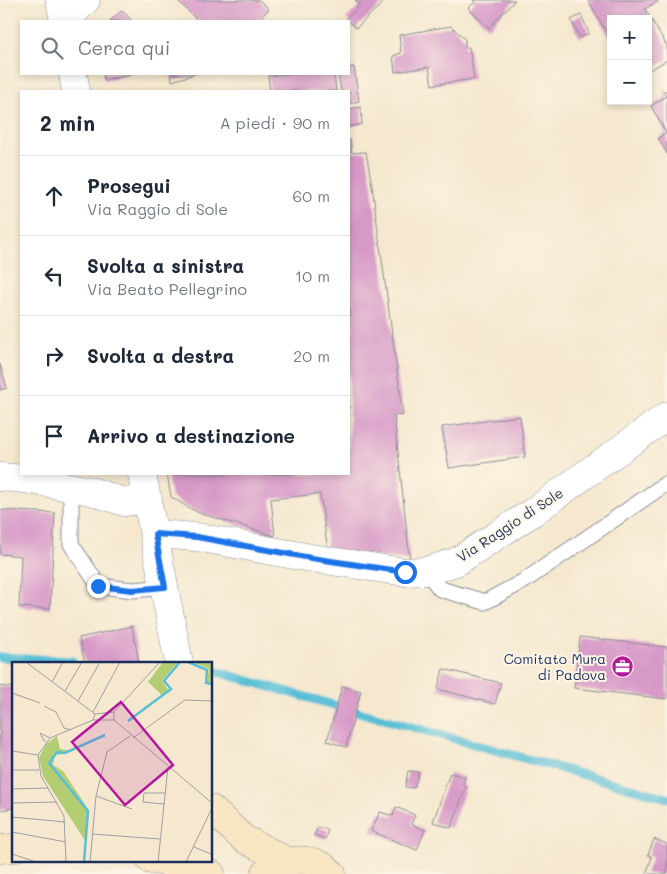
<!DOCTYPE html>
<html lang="it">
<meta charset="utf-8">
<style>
:root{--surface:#fff;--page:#f2f2f3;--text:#1f2937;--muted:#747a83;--line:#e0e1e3}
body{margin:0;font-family:Mali,sans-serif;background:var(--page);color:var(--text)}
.controls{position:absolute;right:15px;top:15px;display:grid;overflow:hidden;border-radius:0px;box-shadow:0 2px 8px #0003}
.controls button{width:45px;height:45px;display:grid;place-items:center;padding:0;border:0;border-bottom:1px solid var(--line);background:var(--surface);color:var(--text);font:25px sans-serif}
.stop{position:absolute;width:15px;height:15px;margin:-11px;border:4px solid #1a73e8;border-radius:50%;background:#fff}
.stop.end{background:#1a73e8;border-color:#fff;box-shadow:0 1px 5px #0008}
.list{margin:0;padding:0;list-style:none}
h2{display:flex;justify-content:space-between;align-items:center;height:65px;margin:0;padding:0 20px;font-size:21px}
h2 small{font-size:16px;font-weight:400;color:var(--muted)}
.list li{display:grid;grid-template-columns:32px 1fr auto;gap:15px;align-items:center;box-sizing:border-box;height:80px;padding:0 20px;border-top:1px solid var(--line)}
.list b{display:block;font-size:19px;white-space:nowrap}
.list p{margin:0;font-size:16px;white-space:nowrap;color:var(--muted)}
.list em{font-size:16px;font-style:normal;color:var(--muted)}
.icon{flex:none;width:28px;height:28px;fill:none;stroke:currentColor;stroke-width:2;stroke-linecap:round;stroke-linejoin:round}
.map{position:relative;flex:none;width:667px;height:874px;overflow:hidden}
.search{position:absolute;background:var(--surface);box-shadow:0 2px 8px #0003;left:20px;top:20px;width:330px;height:55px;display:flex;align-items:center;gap:12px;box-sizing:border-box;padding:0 18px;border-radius:0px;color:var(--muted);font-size:19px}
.panel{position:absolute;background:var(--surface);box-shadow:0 2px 8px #0003;left:20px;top:90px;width:330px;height:385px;border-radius:0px}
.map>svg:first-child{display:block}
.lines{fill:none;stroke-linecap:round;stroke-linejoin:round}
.stream{stroke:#59bfd7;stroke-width:9}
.building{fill:#d799c7}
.service-casing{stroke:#888c96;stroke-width:17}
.minor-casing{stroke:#888c96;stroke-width:29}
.tertiary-casing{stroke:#888c96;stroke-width:29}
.secondary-casing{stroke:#888c96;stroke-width:29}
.service{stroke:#fff;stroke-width:15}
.minor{stroke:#fff;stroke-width:28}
.tertiary{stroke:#fff;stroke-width:28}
.secondary{stroke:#f9e7c3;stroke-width:28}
.route{stroke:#1a73e8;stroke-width:6}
.labels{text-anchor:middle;stroke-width:4;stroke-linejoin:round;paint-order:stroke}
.street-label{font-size:14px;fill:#1b2f5e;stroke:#fcf5e5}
.poi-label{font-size:14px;fill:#1b2f5e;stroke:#fcf5e5;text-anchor:end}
.inset-river{fill:none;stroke:#59bfd7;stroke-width:2.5}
.inset-road{fill:none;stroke:#9e9ea2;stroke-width:1}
.view{fill:#b5179e;fill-opacity:0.15;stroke:#b5179e;stroke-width:2.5}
.inset-edge{fill:none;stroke:#1b2f5e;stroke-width:2.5}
</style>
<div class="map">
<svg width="667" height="874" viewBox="0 0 667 874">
<rect width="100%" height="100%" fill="#fcf5e5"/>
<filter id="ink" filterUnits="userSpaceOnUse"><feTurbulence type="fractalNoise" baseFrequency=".02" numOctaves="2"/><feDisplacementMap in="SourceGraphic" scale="10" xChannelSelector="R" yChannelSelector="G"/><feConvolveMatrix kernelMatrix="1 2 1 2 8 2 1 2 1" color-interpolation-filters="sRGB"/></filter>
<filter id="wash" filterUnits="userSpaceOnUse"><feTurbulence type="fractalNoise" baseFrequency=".0096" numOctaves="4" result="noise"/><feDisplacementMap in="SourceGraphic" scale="20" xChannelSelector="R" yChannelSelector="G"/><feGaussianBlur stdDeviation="1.12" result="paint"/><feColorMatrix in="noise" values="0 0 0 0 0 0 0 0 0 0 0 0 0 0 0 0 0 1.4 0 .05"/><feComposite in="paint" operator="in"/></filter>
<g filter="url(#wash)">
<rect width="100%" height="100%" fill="#f5e8cf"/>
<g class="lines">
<path class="stream" d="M 0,657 L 72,661
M 218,672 L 337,706
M 355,711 L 667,798"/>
</g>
<g id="blocks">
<path class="building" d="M 177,0 L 259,0 L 269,9 L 257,21 L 198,21 Z
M 355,0 L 386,0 L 356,28 L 346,19 L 360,5 Z
M 473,0 L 515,0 L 489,28 L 468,8 L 475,2 Z
M 588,0 L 659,0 L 645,9 L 667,46 L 667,60 L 648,71 L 648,19 L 611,19 L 611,40 Z
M 122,10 L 132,21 L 110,21 Z
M 581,15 L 589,33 L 580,38 L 571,20 Z
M 451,26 L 465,39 L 465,48 L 469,47 L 474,79 L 432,85 L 429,67 L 395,72 L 393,56 L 401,53 L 399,35 Z
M 354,67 L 359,101 L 349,104 L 349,91 L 341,91 L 338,74 L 349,74 L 349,68 Z
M 103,74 L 131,74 L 131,75 L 104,80 Z
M 171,74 L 195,74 L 172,81 Z
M 285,74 L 334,74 L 336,91 L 270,91 L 268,76 Z
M 667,90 L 667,154 L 658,138 L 666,133 L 651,106 L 666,96 L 663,92 Z
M 361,107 L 362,124 L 349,127 L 349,109 Z
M 350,139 L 352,153 L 366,152 L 372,186 L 403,415 L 394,416 L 410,560 L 328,552 L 320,494 L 271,499 L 275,536 L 199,513 L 186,506 L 171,497 L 167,474 L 349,474 Z
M 0,364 L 7,388 L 0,390 Z
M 520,416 L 525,457 L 449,468 L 442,427 Z
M 0,510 L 55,513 L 50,609 L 19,607 L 21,556 L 0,554 Z
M 132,626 L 139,663 L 85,663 L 79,638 Z
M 580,637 L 667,647 L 667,699 L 574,688 Z
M 443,669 L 501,683 L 495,704 L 438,689 Z
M 0,686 L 14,688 L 14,808 L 0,810 Z
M 342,686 L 361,691 L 346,747 L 327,741 Z
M 408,771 L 419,772 L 414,788 L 405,787 Z
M 450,773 L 465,777 L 463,784 L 466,787 L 451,828 L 433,822 Z
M 396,807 L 415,815 L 411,824 L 425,830 L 417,850 L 371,831 L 380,812 L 393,816 Z
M 318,827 L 328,830 L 325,839 L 314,835 Z
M 654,839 L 667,844 L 667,874 L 646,874 L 652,857 L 648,855 Z"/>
</g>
</g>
<g filter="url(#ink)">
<use href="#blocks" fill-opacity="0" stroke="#888c96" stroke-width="1"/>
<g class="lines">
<defs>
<path id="service" d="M 71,487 L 71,544 L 99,586 L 133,590 L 165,587
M 426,571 L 440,589 L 485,602 L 524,581 L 667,483"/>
<path id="minor" d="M 65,21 L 86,0
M 0,477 L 25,479 L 91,491 L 124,502 L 148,499
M 155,534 L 197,537 L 311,558 L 405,572 L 426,571 L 456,562 L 533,512 L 667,416"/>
<path id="tertiary" d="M 60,0 L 64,21
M 73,74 L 76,91
M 142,474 L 179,663"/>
<path id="secondary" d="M 211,809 L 244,839 L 287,861
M 0,849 L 14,848
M 151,860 L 193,866 L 211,874
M 265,874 C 284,858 313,854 332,874"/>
</defs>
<use href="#service" class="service-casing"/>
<use href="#minor" class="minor-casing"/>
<use href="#tertiary" class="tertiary-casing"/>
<use href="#secondary" class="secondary-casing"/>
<use href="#service" class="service"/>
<use href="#minor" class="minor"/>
<use href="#tertiary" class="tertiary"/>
<use href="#secondary" class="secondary"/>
</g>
</g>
<g class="lines" filter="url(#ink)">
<path class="route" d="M 98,586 L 132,590 L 165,587 L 155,534 L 197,537 L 311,558 L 405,572"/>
</g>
<defs>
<symbol id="office-disc" viewBox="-11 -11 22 22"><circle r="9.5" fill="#b5179e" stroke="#fcf5e5"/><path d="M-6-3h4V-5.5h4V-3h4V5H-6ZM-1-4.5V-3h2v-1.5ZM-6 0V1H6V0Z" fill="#fff"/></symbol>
</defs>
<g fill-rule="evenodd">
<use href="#office-disc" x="610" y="654" width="25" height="25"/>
</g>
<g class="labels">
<g class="street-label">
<text transform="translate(510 525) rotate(-33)" y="5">Via Raggio di Sole</text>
</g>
<g class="poi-label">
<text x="606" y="664">Comitato Mura<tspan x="606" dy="16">di Padova</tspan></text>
</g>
</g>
<g transform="translate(12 662)">
<rect width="200" height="200" fill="#f5e8cf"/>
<path d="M 151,0 L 166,0 L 150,19 L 157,29 L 151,34 L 136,20 ZM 181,0 L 200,0 L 200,21 L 195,20 L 197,7 ZM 45,74 L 48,87 L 55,88 L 53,92 L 43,93 L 41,103 L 51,109 L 76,147 L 74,180 L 31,114 L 27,96 L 34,82 Z" fill="#b3cd73"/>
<path class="inset-river" d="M 176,0 L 195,8 L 194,21 L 200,22M 116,59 L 159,27 L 152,19 L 168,0M 72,200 L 76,149 L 37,101 L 45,90 L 53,91 L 93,73"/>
<path class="inset-road" d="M 14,0 L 83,52M 40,20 L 51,0M 53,29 L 70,0M 0,31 L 28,41M 66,39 L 88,0M 32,44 L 44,50 L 52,66 L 59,68M 81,50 L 108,0M 102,50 L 148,0M 81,58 L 102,58 L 102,50M 81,58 L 83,52 L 102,50M 102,58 L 200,141M 121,76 L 173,38 L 200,39M 33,80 L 28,71 L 38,76M 0,89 L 26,93M 0,108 L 27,108M 0,127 L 36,126M 84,134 L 120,147M 0,141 L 45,140M 152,142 L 131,140 L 132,131 L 153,131M 0,155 L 53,160M 0,170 L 54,180M 80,172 L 148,177M 182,185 L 199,192M 0,192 L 24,200M 54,200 L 52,154 L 29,114 L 26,93 L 38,76 L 81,58M 78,200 L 84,134 L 95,90 L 118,74M 146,200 L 156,105M 174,200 L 200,146"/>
<path class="view" d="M 109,40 L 161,103 L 113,143 L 60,80 Z"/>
<rect width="200" height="200" class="inset-edge"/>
</g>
</svg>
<div class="controls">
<button>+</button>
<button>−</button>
</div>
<div class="stop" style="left:405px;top:572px"></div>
<div class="stop end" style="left:98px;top:586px"></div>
<div class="search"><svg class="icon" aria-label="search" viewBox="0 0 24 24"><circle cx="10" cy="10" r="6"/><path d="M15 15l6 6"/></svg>Cerca qui</div>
<section class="panel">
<h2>2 min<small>A piedi · 90 m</small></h2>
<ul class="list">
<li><svg class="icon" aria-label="ahead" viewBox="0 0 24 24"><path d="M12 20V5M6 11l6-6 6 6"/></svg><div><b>Prosegui</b><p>Via Raggio di Sole</p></div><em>60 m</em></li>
<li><svg class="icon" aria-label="left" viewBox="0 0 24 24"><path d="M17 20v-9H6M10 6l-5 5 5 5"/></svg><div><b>Svolta a sinistra</b><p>Via Beato Pellegrino</p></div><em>10 m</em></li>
<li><svg class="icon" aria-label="right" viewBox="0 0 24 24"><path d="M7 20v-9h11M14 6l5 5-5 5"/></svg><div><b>Svolta a destra</b></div><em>20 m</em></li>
<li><svg class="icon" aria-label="arrive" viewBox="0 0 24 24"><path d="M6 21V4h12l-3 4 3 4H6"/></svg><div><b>Arrivo a destinazione</b></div></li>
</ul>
</section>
</div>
